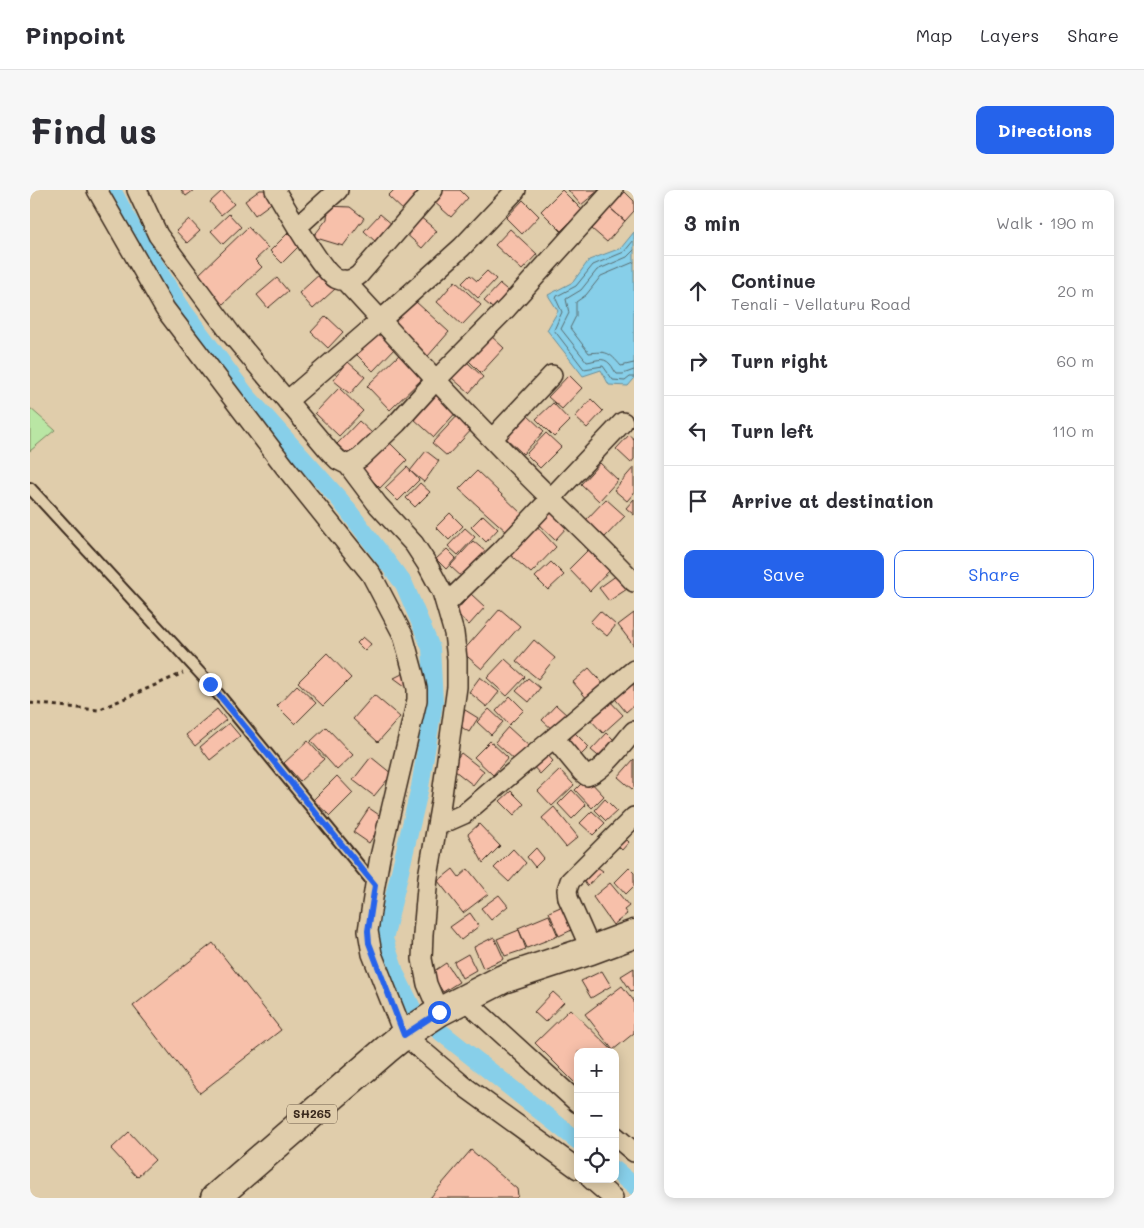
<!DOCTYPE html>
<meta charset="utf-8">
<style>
:root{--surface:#fff;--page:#f7f7f7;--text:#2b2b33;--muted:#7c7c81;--line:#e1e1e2;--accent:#2563eb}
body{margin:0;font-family:Mali,sans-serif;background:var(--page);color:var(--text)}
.controls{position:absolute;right:15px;bottom:15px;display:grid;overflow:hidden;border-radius:10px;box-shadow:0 2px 12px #0003}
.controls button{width:45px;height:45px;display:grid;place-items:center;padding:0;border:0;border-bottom:1px solid var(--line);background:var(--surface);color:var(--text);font:25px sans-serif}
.stop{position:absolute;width:15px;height:15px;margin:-11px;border:4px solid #2563eb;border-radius:50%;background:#fff}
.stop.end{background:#2563eb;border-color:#fff;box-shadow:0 1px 5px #0008}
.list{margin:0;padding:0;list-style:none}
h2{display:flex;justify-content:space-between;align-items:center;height:65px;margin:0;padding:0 20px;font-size:21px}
h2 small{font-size:16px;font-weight:400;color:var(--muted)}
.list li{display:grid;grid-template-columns:32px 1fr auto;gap:15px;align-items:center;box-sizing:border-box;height:70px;padding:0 20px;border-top:1px solid var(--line)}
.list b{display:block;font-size:19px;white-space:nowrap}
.list p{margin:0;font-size:16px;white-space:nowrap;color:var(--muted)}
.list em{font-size:16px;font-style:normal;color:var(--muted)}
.actions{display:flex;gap:10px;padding:15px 20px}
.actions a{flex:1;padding:11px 0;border:1px solid var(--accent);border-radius:10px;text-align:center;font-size:18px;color:var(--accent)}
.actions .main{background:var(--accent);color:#fff}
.icon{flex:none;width:28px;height:28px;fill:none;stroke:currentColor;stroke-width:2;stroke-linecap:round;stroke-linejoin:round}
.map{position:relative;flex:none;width:604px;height:1008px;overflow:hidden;border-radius:10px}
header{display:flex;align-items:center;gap:30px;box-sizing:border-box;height:70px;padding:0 25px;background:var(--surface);border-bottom:1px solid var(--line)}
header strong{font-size:24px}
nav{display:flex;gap:28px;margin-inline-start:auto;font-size:18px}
.intro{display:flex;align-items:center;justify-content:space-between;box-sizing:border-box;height:120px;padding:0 30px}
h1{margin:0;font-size:35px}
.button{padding:12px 22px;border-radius:10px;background:var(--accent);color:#fff;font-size:18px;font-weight:700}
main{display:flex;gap:30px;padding:0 30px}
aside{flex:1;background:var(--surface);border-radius:10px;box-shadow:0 2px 12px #0003}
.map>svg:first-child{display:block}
.green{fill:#b9e6a4;stroke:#7a8861}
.water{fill:#87cfe9;stroke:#698d98}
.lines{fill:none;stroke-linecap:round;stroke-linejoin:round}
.shore{stroke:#596c6f;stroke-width:1}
.canal{stroke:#87cfe9;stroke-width:18}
.building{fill:#f7c0aa;stroke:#3b2a1e}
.service-casing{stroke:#3b2a1e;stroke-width:14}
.minor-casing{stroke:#3b2a1e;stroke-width:22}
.primary-casing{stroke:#3b2a1e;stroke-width:31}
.path{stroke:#3b2a1e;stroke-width:3;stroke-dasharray:4 4;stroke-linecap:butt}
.service{stroke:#e0cdab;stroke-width:10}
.minor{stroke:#e0cdab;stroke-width:19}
.primary{stroke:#e0cdab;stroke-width:28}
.route{stroke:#2563eb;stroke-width:6}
.labels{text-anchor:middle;stroke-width:4;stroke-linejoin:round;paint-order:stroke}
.shield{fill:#e0cdab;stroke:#6c5b48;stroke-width:1}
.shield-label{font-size:12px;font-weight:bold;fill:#3b2a1e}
</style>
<header>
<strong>Pinpoint</strong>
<nav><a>Map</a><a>Layers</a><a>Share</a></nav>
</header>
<div class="intro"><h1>Find us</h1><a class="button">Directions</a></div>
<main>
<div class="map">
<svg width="604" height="1008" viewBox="0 0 604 1008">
<rect width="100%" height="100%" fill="#e0cdab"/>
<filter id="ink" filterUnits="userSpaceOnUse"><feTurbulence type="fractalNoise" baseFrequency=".02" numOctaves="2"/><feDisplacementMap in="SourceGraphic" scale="10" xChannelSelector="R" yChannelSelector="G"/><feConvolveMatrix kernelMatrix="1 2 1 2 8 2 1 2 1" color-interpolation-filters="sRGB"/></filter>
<g filter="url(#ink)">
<path class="green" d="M 0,218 L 25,240 L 0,261 Z"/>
<path class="water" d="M 604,42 L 604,189 L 598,196 L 579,195 L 571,180 L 553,186 L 517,140 L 528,121 L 518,105 L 543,92 L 559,70 L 591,58 Z"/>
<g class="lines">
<path class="shore" d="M 604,50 L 594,62 L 563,75 L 546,96 L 527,106 L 526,109 L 532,122 L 524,140 L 554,179 L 573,176 L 583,190 L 595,191 L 600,187 L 604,187
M 604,60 L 597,67 L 567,80 L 551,100 L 536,109 L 539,123 L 531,139 L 557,172 C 565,171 573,166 580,174 C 583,177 584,181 587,184 L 593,184 L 604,180
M 604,72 L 571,86 L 556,105 L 546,112 L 546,126 L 540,138 L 559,163 C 577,161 579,162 591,176 L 604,173"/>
<path class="canal" d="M 82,0 L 105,43 L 152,119 L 216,205 L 310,310 L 374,394 L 401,458 L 404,512 L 390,597 L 354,749 L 366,785 L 383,820 L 548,951
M 585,980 L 604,996"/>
</g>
<path class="building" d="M 151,0 L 164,0 L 156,6 Z
M 230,0 L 236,0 L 244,11 L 225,25 L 215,11 Z
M 364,0 L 387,0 L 393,6 L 376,23 L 358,6 Z
M 411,0 L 430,0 L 438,8 L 421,27 L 402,10 Z
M 532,0 L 552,20 L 531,41 L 511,21 Z
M 538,0 L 569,0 L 551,15 Z
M 192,1 L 204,14 L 191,25 L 180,12 Z
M 595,2 L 604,11 L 604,21 L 595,31 L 580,18 Z
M 493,10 L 509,26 L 492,44 L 476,28 Z
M 298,16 L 320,17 L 334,28 L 313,56 L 283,47 L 297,29 Z
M 580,18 L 595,31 L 577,52 L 562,39 Z
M 199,24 L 211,37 L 193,54 L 181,41 Z
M 350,24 L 363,35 L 347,53 L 334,41 Z
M 389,26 L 407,41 L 392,58 L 374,42 Z
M 159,29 L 170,41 L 157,53 L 146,41 Z
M 218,37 L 238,58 L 225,70 L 232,77 L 192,115 L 166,87 Z
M 480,39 L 507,64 L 492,80 L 465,55 Z
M 258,43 L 270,55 L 252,73 L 240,61 Z
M 457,81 L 466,89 L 448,108 L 432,93 L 440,85 L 447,91 Z
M 291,83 L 305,99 L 283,119 L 269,103 Z
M 247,88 L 258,101 L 238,118 L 227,105 Z
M 425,91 L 451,115 L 432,135 L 407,112 Z
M 470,94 L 482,104 L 466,121 L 454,111 Z
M 385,111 L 419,142 L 398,166 L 363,134 Z
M 296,126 L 313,142 L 298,158 L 281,142 Z
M 351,139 L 367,156 L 343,181 L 326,164 Z
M 460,145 L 474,158 L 451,183 L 438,170 Z
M 371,163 L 394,187 L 360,220 L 337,196 Z
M 318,172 L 335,187 L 320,204 L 303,190 Z
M 437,172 L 453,187 L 439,203 L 422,188 Z
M 539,185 L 552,198 L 532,219 L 518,207 Z
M 309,198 L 333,221 L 309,246 L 285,223 Z
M 407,202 L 428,220 L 404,247 L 384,229 Z
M 561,209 L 573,221 L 557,238 L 545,227 Z
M 523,213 L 540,231 L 524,247 L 506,229 Z
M 431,222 L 445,236 L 417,266 L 402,253 Z
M 496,224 L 514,241 L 493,264 L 475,247 Z
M 329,231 L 343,244 L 321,267 L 307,254 Z
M 516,243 L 531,257 L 510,278 L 496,264 Z
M 599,245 L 604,249 L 604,269 L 601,273 L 586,259 Z
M 357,250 L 377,270 L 350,298 L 330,278 Z
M 396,261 L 409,271 L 394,292 L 380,281 Z
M 570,273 L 588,290 L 569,311 L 551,294 Z
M 377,277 L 389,290 L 368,311 L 355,298 Z
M 604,277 L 604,303 L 597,311 L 584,300 Z
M 447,281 L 493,325 L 477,342 L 429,299 Z
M 390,293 L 400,302 L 385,317 L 376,308 Z
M 576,309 L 595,326 L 575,347 L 556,330 Z
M 604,309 L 604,325 L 596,318 Z
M 522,320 L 538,336 L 525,350 L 508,334 Z
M 420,323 L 433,336 L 419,350 L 406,337 Z
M 453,325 L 468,339 L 456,352 L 441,337 Z
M 505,334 L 526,357 L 501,383 L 477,362 Z
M 435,338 L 445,347 L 428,365 L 418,356 Z
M 443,351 L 456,362 L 433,388 L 420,376 Z
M 417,359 L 426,368 L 416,379 L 406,369 Z
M 559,359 L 580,380 L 560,401 L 539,379 Z
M 521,372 L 534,385 L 518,400 L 505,387 Z
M 587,385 L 597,399 L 579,411 L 569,398 Z
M 441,404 L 455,417 L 439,435 L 425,422 Z
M 470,419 L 490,436 L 452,479 L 432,462 Z
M 570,421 L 586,435 L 577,446 L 560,432 Z
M 604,423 L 604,456 L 588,435 Z
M 333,447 L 341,454 L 335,461 L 327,453 Z
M 504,450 L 525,468 L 508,489 L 486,471 Z
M 297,463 L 321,488 L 293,516 L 268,492 Z
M 475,469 L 495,487 L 477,506 L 457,488 Z
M 559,478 L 575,496 L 558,510 L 543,492 Z
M 376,482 L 380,490 L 375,496 L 364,488 Z
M 450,487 L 469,502 L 457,517 L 439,502 Z
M 498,488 L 510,498 L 499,512 L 486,501 Z
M 600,490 L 604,494 L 604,515 L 596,522 L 582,505 Z
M 267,495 L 286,513 L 265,534 L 247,516 Z
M 344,505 L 370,527 L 348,552 L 323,529 Z
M 480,506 L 494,520 L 479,535 L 466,521 Z
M 578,509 L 593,525 L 573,543 L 558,527 Z
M 526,515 L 538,526 L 524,541 L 512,530 Z
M 187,519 L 196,530 L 165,556 L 156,545 Z
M 459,519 L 473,532 L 461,545 L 447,532 Z
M 435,520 L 448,528 L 439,542 L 427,534 Z
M 199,533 L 210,546 L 180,570 L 170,557 Z
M 296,537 L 323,565 L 307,580 L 281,551 Z
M 478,537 L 500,557 L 487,572 L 465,552 Z
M 542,540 L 559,557 L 550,566 L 532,549 Z
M 577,543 L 588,554 L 573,570 L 561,560 Z
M 278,551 L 294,569 L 270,591 L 254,573 Z
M 460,551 L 478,568 L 463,585 L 444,567 Z
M 514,561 L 523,571 L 510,584 L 501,574 Z
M 431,563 L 454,581 L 443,595 L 420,577 Z
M 341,567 L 362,584 L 344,606 L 323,590 Z
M 604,569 L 604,597 L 602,599 L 588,587 Z
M 530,580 L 544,595 L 522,616 L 508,601 Z
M 307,586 L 323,603 L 300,626 L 283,610 Z
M 557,588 L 574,606 L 562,618 L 545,600 Z
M 542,600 L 556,615 L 542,629 L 528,614 Z
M 481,601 L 494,614 L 484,625 L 470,611 Z
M 575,609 L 587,621 L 576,631 L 565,620 Z
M 524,617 L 548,647 L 536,657 L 512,628 Z
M 339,618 L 355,629 L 339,653 L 323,642 Z
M 562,621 L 575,633 L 563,645 L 550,633 Z
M 449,634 L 470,656 L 453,673 L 438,644 Z
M 592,645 L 599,652 L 592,660 L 585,653 Z
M 506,658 L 514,668 L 505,677 L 497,667 Z
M 483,659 L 496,673 L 479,692 L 464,678 Z
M 567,677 L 573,681 L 557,696 L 552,688 Z
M 599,678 L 604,683 L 604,696 L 596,704 L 585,692 Z
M 423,679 L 429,687 L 438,679 L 458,704 L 433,723 L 408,691 Z
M 580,693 L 599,716 L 594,720 L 597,724 L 583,735 L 563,707 Z
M 469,705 L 478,716 L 461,730 L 451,718 Z
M 535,715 L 546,738 L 529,746 L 519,722 Z
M 440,723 L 449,736 L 431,750 L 420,737 Z
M 519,725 L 528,746 L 497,758 L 488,738 Z
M 489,740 L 496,759 L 475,766 L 467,749 Z
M 464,747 L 474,769 L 453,778 L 444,757 Z
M 183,753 L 251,840 L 170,903 L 103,816 Z
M 438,764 L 446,780 L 432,788 L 424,772 Z
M 416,773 L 429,792 L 413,802 L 401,783 Z
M 604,778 L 604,800 L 601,801 L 591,786 Z
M 572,781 L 581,796 L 561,808 L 551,791 Z
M 592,796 L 604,811 L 604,843 L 583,860 L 555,824 Z
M 523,802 L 534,812 L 515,832 L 504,822 Z
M 540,819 L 584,862 L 548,862 L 548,896 L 505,853 Z
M 99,942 L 125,970 L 107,987 L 81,959 Z
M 441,960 L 487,999 L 488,1006 L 486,1008 L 400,1008 Z"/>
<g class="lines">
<defs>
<path id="service" d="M 0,298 L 180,494 L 345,695"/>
<path id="minor" d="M 67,0 L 135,119 L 255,277 L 341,384 L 373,445 L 384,485 L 387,499 L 387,510 L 350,667 L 345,695 L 338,741 L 342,764 L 374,845 L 435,897 L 548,979
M 107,0 L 128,45 L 201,144 L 300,262 L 308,270 L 318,275 L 348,315 L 384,354 L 397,374 L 412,402 L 424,443 L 427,469 L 427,497 L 411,612 L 398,687 L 393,744 L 392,769 L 397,794 L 409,822
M 245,0 C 255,16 293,84 307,89 C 314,92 323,90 329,85 L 403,0
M 267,37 L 308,0
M 314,90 C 363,143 411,197 462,249 C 508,298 558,343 604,392
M 257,211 L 351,130 L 432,57 L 486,0
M 462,249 L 522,185
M 318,275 L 330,268 L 367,233 L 405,191 L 477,118 L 583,0
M 416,414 L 472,360 L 593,232
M 524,548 L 552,582 L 557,586 C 574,581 593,553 604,541
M 407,636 L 434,624 L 604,480
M 561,760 L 538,708 L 537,700 L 540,691 L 604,627
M 434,809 L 548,913
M 585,946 L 604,962
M 561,989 L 583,1008"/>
<path id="primary" d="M 185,1008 L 357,859 L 374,845 L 409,822 L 473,789 L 561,760 L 604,744"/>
</defs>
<use href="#service" class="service-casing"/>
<use href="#minor" class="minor-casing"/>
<use href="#primary" class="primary-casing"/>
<path class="path" d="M 0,513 L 68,520 L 153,483"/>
<use href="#service" class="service"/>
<use href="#minor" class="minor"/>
<use href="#primary" class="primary"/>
</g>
</g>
<g class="lines" filter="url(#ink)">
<path class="route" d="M 180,494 L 345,695 L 338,741 L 339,753 L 374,845 L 409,822"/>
</g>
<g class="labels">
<rect class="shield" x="257" y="914.5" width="50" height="19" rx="4"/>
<g class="shield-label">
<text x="282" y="928">SH265</text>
</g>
</g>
</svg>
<div class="controls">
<button>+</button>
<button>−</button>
<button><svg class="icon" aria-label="locate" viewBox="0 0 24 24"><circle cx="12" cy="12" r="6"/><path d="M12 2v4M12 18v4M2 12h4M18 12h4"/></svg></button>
</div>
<div class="stop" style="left:409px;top:822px"></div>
<div class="stop end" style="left:180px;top:494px"></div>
</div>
<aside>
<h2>3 min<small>Walk · 190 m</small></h2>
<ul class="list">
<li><svg class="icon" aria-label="ahead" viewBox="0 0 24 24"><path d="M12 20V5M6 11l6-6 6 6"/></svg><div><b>Continue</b><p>Tenali - Vellaturu Road</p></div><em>20 m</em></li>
<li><svg class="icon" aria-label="right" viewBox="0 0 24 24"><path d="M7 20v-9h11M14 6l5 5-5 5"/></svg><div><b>Turn right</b></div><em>60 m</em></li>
<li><svg class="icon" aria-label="left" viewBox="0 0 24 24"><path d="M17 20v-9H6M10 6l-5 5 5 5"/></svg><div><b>Turn left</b></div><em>110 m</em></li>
<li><svg class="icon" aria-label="arrive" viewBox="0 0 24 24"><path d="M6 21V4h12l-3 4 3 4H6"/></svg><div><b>Arrive at destination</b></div></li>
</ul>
<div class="actions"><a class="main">Save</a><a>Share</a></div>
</aside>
</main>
